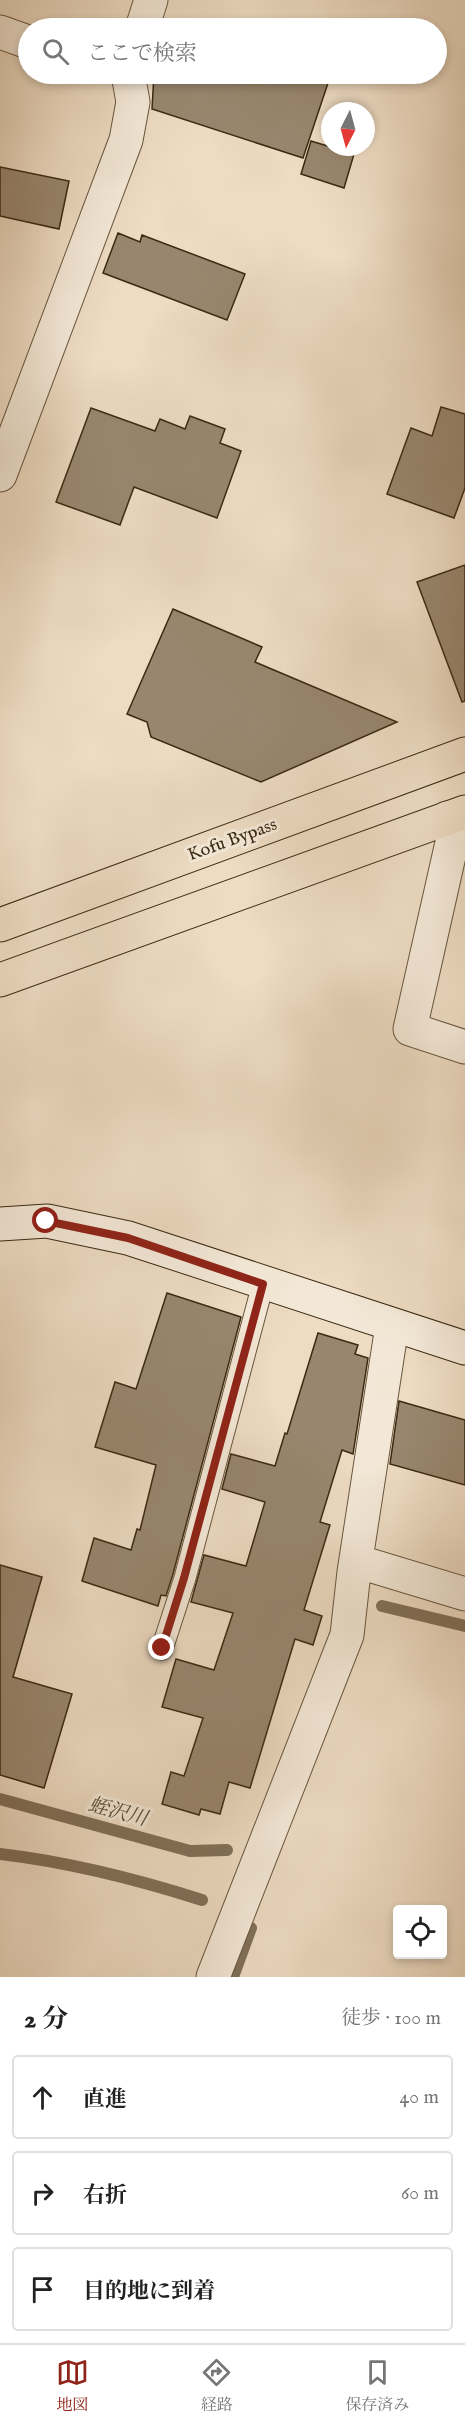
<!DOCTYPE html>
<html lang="ja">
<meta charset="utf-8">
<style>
:root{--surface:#fff;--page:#f2f2f2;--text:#222;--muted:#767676;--line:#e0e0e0;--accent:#8f2418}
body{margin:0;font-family:"IM FELL English","Noto Serif JP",serif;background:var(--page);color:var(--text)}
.controls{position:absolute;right:18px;bottom:18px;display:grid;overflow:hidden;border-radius:6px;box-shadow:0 3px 9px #0003}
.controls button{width:54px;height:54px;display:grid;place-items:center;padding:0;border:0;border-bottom:2px solid var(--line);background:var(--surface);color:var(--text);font:30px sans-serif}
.compass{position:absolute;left:321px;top:102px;width:54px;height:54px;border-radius:50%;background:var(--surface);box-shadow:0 3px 9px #0003;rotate:186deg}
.stop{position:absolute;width:18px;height:18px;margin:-14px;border:4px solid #8f2418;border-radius:50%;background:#fff}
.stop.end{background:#8f2418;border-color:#fff;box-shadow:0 2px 6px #0008}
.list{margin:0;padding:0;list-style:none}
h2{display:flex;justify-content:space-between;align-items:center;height:78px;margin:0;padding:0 24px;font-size:26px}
h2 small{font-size:20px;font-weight:400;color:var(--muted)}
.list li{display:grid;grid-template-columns:39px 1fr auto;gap:18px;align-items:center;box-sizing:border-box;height:84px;margin:0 12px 12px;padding:0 12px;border:2px solid var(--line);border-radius:6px}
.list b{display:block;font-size:22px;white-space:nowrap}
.list em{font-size:20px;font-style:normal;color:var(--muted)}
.icon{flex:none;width:33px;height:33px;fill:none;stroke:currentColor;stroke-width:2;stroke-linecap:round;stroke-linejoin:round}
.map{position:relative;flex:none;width:465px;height:1977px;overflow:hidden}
.search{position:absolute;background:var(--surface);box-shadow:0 3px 9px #0003;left:18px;right:18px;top:18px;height:66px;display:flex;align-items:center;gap:15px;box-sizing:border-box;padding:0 21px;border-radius:33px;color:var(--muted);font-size:22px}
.sheet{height:366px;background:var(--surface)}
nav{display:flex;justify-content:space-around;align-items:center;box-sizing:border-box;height:84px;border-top:2px solid var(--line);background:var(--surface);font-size:16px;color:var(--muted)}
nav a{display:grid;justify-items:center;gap:3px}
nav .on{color:var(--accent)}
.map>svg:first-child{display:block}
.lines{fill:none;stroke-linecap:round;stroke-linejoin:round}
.stream{stroke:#817058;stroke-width:12}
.building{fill:#98866e;stroke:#3b2a12;stroke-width:1.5}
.lane-casing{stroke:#68563e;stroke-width:23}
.street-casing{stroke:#68563e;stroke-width:35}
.secondary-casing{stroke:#3b2a12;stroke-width:35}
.highway-casing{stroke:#3b2a12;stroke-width:35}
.lane{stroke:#f3e8d7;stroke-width:21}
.street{stroke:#f3e8d7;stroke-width:33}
.secondary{stroke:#f3e8d7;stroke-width:33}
.highway{stroke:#eddbc2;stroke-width:33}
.route{stroke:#8f2418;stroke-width:8}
.labels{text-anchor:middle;stroke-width:6;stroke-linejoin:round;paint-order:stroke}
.street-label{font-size:18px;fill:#3b2a12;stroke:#f3e8d7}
.water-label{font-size:20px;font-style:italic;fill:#5e4d35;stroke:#f3e8d7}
</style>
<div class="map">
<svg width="465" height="1977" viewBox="0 0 465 1977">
<rect width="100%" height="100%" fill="#eddbc2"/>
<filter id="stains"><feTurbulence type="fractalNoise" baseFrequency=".00333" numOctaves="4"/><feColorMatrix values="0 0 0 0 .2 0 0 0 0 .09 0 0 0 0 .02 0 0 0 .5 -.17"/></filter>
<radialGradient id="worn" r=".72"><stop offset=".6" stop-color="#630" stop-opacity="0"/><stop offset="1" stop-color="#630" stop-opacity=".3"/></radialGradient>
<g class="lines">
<path class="stream" d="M 382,1606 L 465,1626
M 0,1799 L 190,1851 L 227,1850
M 0,1854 C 69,1862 136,1879 202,1900
M 233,1977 L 251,1928"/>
</g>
<path class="building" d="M 154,74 L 331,74 L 303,158 L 152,109 Z
M 311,141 L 354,154 L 344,188 L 301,174 Z
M 0,167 L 69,181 L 59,229 L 0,216 Z
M 118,233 L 140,242 L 142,235 L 245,274 L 227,320 L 103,273 Z
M 441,407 L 465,414 L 465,488 L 454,518 L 387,494 L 411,428 L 432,436 Z
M 91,408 L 155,431 L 160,419 L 185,429 L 190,416 L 225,429 L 220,443 L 241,451 L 217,518 L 134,487 L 120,525 L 56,502 Z
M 465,565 L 465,701 L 462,702 L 417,582 Z
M 173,609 L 262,647 L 255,662 L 397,722 L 261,782 L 151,737 L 147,722 L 127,714 Z
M 167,1293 L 241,1317 L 173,1574 L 166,1596 L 161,1595 L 158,1606 L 82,1581 L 94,1538 L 131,1550 L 137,1529 L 140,1530 L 156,1465 L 95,1447 L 115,1382 L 136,1389 Z
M 318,1333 L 358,1345 L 355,1354 L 368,1358 L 353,1454 L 342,1450 L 320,1522 L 330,1525 L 304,1610 L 322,1616 L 313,1645 L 295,1639 L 250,1788 L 229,1782 L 220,1814 L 201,1809 L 199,1815 L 162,1804 L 171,1772 L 184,1776 L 203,1718 L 162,1707 L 176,1659 L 214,1670 L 233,1613 L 191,1602 L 204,1555 L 246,1566 L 265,1502 L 222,1489 L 231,1454 L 275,1466 L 285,1433 L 287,1434 Z
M 399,1401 L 465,1420 L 465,1485 L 390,1464 Z
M 0,1565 L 42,1577 L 13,1677 L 72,1694 L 44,1788 L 0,1775 Z"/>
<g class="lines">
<defs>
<path id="lane" d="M 162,1649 L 185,1578 L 263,1284"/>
<path id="street" d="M 142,28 L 151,0
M 0,32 L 28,42
M 0,475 L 126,140 L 133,102 L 128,74
M 447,818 L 453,838 L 410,1029 L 465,1047
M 356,1561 L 465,1594
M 213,1977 L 347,1635 L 354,1572 L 392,1326"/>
<path id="secondary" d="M 0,1224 L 47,1221 L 128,1238 L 465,1348"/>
<path id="highway" d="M 0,925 L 465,754
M 0,980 L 465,812"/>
</defs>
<use href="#lane" class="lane-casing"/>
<use href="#street" class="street-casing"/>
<use href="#secondary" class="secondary-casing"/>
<use href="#highway" class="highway-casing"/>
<use href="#lane" class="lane"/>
<use href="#street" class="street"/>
<use href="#secondary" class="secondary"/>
<use href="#highway" class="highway"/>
</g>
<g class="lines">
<path class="route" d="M 46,1221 L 128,1238 L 263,1284 L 184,1578 L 162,1648"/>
</g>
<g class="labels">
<g class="street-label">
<text transform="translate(232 839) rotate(-20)" y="6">Kofu Bypass</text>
</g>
<g class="water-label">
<text transform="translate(118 1811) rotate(15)" y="7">蛭沢川</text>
</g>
</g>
<rect width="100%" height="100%" filter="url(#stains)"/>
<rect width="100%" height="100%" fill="url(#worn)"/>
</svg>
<div class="controls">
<button><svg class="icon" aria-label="locate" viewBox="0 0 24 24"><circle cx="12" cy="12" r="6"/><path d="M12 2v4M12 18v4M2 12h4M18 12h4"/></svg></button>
</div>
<svg class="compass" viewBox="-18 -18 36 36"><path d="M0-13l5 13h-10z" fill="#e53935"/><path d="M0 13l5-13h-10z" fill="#767676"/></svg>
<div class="stop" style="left:46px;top:1221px"></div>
<div class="stop end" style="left:162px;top:1648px"></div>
<div class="search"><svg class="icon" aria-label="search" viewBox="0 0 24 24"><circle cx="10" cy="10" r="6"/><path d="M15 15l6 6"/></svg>ここで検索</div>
</div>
<section class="sheet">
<h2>2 分<small>徒歩 · 100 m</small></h2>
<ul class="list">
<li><svg class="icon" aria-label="ahead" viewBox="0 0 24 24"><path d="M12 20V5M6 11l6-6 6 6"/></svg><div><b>直進</b></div><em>40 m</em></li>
<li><svg class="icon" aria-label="right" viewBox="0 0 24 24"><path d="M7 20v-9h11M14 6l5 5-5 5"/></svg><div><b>右折</b></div><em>60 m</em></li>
<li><svg class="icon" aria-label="arrive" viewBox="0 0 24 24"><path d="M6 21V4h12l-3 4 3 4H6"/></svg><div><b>目的地に到着</b></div></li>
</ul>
</section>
<nav>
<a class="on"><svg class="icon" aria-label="map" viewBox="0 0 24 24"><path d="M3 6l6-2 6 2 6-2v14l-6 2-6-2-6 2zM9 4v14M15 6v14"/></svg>地図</a>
<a><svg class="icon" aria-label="directions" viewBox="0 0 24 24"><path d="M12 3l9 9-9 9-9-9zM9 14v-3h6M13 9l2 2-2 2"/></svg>経路</a>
<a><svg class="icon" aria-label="saved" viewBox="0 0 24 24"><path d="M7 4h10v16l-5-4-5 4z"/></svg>保存済み</a>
</nav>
